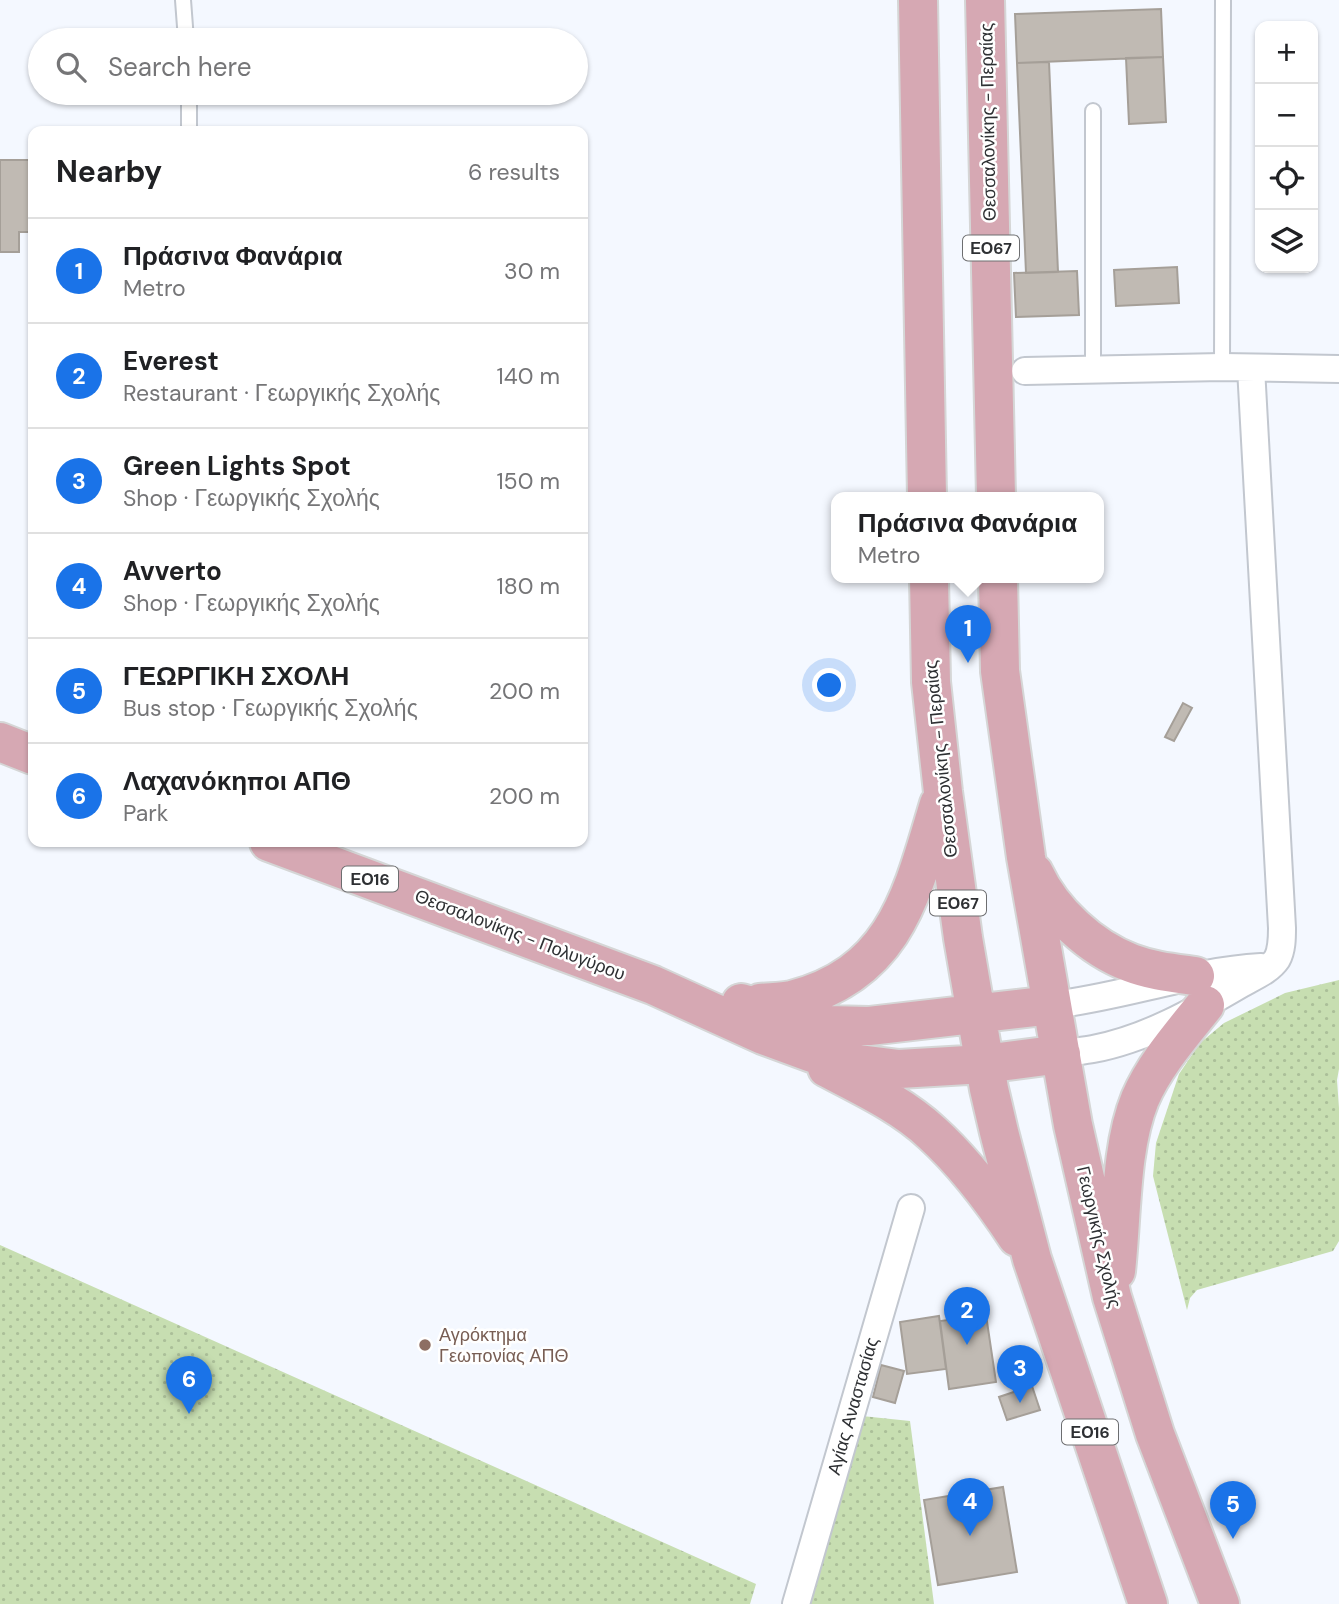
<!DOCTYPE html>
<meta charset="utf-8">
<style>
:root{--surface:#fff;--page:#f2f2f2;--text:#202124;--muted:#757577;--line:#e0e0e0;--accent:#1a73e8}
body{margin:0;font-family:"DM Sans",sans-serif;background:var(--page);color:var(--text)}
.controls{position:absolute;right:21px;top:21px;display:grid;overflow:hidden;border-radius:14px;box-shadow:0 2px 5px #0004}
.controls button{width:63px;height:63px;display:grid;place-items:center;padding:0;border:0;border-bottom:2px solid var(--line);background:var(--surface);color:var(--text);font:35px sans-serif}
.you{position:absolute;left:830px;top:686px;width:24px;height:24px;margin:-18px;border:5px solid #fff;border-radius:50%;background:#1a73e8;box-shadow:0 0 0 10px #1a73e833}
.badge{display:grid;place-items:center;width:46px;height:46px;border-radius:50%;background:var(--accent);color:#fff;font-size:23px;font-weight:700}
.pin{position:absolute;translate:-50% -58px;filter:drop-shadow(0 2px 4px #0008)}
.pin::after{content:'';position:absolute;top:37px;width:24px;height:21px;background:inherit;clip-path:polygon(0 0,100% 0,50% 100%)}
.popup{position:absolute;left:831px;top:492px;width:273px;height:91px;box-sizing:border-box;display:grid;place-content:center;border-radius:14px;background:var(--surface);filter:drop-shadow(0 2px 5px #0005);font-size:23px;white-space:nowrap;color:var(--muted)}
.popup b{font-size:26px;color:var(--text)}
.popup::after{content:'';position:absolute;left:50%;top:100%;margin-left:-14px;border:14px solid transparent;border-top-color:var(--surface)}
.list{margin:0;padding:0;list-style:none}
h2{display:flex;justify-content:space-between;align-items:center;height:91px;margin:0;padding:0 28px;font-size:30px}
h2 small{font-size:23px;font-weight:400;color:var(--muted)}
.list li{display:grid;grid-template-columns:46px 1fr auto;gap:21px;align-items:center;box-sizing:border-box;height:105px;padding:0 28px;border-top:2px solid var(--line)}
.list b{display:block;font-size:26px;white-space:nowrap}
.list p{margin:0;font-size:23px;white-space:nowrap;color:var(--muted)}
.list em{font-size:23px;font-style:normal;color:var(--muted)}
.icon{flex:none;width:38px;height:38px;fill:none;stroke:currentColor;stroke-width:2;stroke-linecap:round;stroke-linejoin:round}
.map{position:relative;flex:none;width:1339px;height:1604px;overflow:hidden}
.search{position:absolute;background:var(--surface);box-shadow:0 2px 5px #0004;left:28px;top:28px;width:560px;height:77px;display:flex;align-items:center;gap:18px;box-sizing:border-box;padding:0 24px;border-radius:38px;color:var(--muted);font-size:26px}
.panel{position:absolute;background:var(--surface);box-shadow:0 2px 5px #0004;left:28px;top:126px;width:560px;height:721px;border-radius:14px}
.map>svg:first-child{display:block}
.grass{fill:url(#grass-dots)}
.building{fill:#c0bab3;stroke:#a59f98;stroke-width:2}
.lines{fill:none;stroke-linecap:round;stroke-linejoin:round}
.service-casing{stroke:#c2c7cf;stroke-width:18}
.minor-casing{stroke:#c2c7cf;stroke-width:30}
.primary-casing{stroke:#d5d6d6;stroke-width:42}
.service{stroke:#fff;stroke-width:14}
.minor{stroke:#fff;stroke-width:26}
.primary{stroke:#d6a8b3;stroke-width:38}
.education-dot{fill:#8d6e63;stroke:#fff;stroke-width:2.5}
.labels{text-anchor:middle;stroke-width:5;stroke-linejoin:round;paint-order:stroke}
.shield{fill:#fff;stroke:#6d6e70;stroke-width:2}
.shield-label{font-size:16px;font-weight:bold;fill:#2e3033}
.street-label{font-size:18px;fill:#2e3033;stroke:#fff}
.education-label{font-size:18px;fill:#785e54;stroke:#fff;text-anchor:start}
</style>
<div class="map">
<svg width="1339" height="1604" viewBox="0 0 1339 1604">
<defs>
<pattern id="grass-dots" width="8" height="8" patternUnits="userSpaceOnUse" patternTransform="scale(1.75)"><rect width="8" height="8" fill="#c7deb1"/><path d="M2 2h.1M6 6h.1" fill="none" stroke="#abbf99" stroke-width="1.8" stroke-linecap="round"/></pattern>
</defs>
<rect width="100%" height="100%" fill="#f4f8ff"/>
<path class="grass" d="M 1339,980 L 1339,1069 L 1337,1080 L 1339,1108 L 1339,1241 L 1333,1251 L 1197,1290 L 1190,1298 L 1187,1310 L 1153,1176 L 1156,1143 L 1179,1074 L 1200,1043 L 1224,1023 L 1285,993 Z
M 0,1245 L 756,1584 L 750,1604 L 0,1604 Z
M 862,1416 L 910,1421 L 934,1604 L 804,1604 Z"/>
<path class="building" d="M 1161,9 L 1163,57 L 1017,63 L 1015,14 Z
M 1163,57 L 1166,122 L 1129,124 L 1126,58 Z
M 1049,62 L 1058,272 L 1026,273 L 1017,63 Z
M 0,160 L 33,160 L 33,232 L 19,232 L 19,252 L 0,252 Z
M 1177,267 L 1179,303 L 1116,306 L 1114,270 Z
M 1077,271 L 1079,315 L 1016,317 L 1014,273 Z
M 1183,703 L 1192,708 L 1174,741 L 1165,737 Z
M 986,1315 L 996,1382 L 949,1389 L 940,1321 Z
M 939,1316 L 946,1369 L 907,1374 L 900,1322 Z
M 881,1365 L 904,1371 L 895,1403 L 873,1397 Z
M 1032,1386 L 1040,1410 L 1007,1420 L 999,1397 Z
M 1003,1487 L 1017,1572 L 938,1585 L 924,1500 Z"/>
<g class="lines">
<defs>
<path id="service" d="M 183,0 L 186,40
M 189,93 L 189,131
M 1222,367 L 1223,0
M 1093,369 L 1093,111"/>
<path id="minor" d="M 1025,371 L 1222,367 L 1339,369
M 1052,1005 C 1123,997 1190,971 1261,967
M 1061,1054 C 1071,1052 1082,1051 1093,1049 C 1146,1039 1195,1011 1241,984 C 1253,977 1269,971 1277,959 C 1282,950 1282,938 1282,928 L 1251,368
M 796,1604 L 911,1208"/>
<path id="primary" d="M 918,0 L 927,497
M 985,0 L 996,497
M 929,577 L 931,682 L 943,792 L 963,938 L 989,1089 L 999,1132 L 1032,1259 L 1148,1604
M 998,577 L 1000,671 L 1026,857 L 1073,1125 L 1112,1297 L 1155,1434 L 1220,1604
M 0,742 L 33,755
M 269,842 L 653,985 L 763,1035 L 812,1053 L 859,1064 L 899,1069 L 984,1064 L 1061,1054
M 1034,873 C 1052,912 1091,948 1131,963 C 1152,971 1173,973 1195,976
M 741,1003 L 791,1017 L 827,1025 L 869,1026 L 1052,1005
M 760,1003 C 770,1002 782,1002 792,1000 C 896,973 912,894 939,804
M 827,1068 C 863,1087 902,1105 932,1133 C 965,1163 992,1199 1017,1237
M 1116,1271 C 1122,1218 1120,1148 1140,1099 C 1155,1064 1182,1034 1205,1005"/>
</defs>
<use href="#service" class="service-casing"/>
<use href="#minor" class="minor-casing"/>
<use href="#primary" class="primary-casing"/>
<use href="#service" class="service"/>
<use href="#minor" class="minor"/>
<use href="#primary" class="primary"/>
</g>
<circle class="education-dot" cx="425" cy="1345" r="7"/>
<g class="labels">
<g class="shield">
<rect x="963" y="235.5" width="56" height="25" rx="5"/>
<rect x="342" y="866.5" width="56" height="25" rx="5"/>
<rect x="930" y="890.5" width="56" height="25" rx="5"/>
<rect x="1062" y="1419.5" width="56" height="25" rx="5"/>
</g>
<g class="shield-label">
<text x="991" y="254">ΕΟ67</text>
<text x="370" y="885">ΕΟ16</text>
<text x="958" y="909">ΕΟ67</text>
<text x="1090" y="1438">ΕΟ16</text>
</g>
<g class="street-label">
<text transform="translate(988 122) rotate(-91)" y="6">Θεσσαλονίκης - Περαίας</text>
<text transform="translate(941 759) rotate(-96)" y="6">Θεσσαλονίκης - Περαίας</text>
<text transform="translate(520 935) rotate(21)" y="6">Θεσσαλονίκης - Πολυγύρου</text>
<text transform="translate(1099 1237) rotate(77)" y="6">Γεωργικής Σχολής</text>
<text transform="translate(853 1406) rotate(-74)" y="6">Αγίας Αναστασίας</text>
</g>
<g class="education-label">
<text x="439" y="1341">Αγρόκτημα<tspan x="439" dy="21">Γεωπονίας ΑΠΘ</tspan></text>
</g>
</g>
</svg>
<div class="controls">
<button>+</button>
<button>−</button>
<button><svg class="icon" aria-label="locate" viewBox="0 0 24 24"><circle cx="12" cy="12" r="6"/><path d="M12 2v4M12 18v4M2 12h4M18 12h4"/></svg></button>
<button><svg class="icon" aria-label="layers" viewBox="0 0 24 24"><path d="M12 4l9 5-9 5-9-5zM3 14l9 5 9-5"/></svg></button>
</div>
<div class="you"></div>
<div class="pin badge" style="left:968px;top:663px">1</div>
<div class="popup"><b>Πράσινα Φανάρια</b>Metro</div>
<div class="pin badge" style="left:967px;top:1345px">2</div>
<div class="pin badge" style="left:1020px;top:1403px">3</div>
<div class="pin badge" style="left:970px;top:1536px">4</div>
<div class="pin badge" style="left:1233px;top:1539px">5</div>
<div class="pin badge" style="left:189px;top:1414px">6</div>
<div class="search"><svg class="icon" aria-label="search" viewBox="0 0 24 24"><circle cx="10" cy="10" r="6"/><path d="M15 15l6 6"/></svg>Search here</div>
<section class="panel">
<h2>Nearby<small>6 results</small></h2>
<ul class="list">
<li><span class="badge">1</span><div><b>Πράσινα Φανάρια</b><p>Metro</p></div><em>30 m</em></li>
<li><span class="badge">2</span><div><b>Everest</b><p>Restaurant · Γεωργικής Σχολής</p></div><em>140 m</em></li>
<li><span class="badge">3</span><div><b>Green Lights Spot</b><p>Shop · Γεωργικής Σχολής</p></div><em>150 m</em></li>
<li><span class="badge">4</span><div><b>Avverto</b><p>Shop · Γεωργικής Σχολής</p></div><em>180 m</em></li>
<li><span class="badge">5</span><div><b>ΓΕΩΡΓΙΚΗ ΣΧΟΛΗ</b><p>Bus stop · Γεωργικής Σχολής</p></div><em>200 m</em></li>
<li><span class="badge">6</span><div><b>Λαχανόκηποι ΑΠΘ</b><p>Park</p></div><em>200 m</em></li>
</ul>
</section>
</div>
